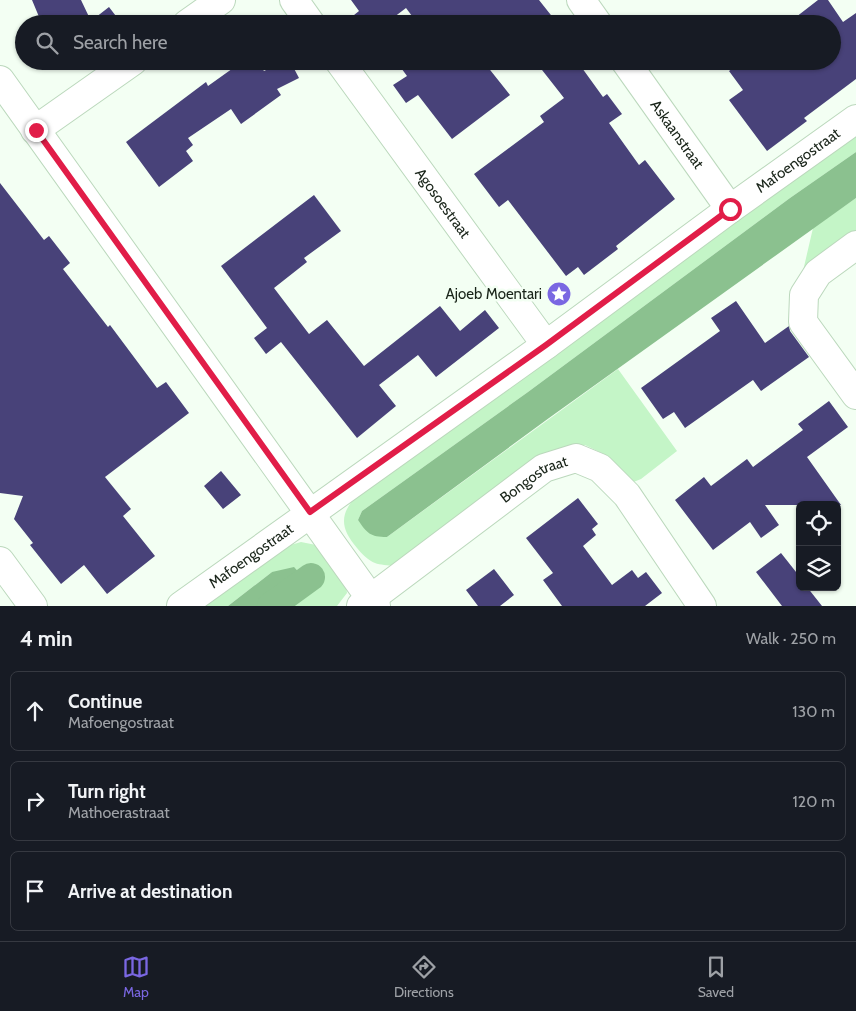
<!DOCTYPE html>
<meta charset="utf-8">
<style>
:root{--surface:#171b24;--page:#242831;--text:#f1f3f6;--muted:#9ea1a6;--line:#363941;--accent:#7a67e2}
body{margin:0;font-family:Cabin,sans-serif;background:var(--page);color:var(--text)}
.controls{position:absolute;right:15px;bottom:15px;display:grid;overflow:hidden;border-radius:8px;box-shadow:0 1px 4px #0004}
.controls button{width:45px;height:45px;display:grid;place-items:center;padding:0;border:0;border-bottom:1px solid var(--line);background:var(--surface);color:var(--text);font:25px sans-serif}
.stop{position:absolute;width:15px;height:15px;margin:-11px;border:4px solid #e11d48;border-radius:50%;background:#fff}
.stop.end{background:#e11d48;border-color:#fff;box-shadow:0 1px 5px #0008}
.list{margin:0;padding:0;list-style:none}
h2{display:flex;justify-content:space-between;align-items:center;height:65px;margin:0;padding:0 20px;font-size:21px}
h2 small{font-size:16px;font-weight:400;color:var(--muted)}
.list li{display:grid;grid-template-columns:32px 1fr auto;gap:15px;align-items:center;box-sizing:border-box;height:80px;margin:0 10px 10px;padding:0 10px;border:1px solid var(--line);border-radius:8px}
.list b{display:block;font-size:19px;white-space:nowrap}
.list p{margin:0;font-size:16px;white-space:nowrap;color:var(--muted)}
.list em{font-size:16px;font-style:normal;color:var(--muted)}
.icon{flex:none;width:28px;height:28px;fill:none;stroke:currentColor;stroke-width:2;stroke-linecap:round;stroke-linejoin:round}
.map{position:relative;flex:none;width:856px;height:606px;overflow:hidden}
.search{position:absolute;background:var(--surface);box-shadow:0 1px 4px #0004;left:15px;right:15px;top:15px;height:55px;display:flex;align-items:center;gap:12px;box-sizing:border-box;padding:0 18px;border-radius:28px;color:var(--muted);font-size:19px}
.sheet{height:335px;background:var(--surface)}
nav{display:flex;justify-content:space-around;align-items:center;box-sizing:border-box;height:70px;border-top:1px solid var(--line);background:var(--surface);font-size:14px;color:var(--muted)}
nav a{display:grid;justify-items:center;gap:2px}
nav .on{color:var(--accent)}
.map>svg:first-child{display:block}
.green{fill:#c4f5c7}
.water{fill:#8bc18f}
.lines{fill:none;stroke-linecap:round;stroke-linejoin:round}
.canal{stroke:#8bc18f;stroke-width:28}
.building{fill:#484279}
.minor-casing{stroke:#bbd8bc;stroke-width:30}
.minor{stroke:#fff;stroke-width:28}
.route{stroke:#e11d48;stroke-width:6}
.labels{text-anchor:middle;stroke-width:5;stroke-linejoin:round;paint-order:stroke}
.street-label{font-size:15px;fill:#192419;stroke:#f3fff3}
.poi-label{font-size:15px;fill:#192419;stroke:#f3fff3;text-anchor:end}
</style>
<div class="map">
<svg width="856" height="606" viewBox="0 0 856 606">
<rect width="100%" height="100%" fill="#f3fff3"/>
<path class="green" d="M 856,133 L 856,152 L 790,198 L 528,392 L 362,511 L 358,520 L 387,537 L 618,369 L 677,451 L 641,479 L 631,483 L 608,456 L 585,445 L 566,446 L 527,468 L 394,566 C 388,565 380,565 375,563 C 369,561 361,553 357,548 C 340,528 339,514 358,494 Z
M 856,198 L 856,233 L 803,271 L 813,228 Z
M 301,542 L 316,545 L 345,580 L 347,593 L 337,606 L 286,606 L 312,587 L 272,572 L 228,606 L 201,606 L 287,546 Z"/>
<path class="water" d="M 856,152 L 856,198 L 549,418 L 387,537 C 370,537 367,533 358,520 L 362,511 L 528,392 L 790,198 Z
M 294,567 L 312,587 L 286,606 L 228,606 L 272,572 Z"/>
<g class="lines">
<path class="canal" d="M 271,606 L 311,577"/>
</g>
<path class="building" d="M 32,0 L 81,0 L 91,21 L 109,7 L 122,24 L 42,24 Z
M 351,0 L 539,0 L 558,24 L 418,24 L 406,8 L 385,24 L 343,24 L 359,11 Z
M 818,0 L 828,0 L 843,22 L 856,13 L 856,79 L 804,118 L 807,121 L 767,151 L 729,100 L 743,90 L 729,71 L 743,61 L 832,61 L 832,24 L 787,24 Z
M 243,61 L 257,61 L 264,71 L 285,61 L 290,61 L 299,78 L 277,89 L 281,95 L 241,124 L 231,109 L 188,138 L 193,145 L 186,151 L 193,161 L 159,187 L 126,142 L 206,82 L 208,86 Z
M 396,61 L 483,61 L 510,95 L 452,139 L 418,95 L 406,103 L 393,85 L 407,76 Z
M 535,61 L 577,61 L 603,97 L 607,94 L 622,114 L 609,123 L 639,165 L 645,160 L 675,199 L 616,246 L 618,249 L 584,275 L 578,267 L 566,276 L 508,200 L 499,207 L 474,174 L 544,122 L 540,116 L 564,98 Z
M 0,183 L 44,240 L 49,236 L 70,263 L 63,269 L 108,327 L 110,325 L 157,388 L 166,382 L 189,413 L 105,477 L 131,509 L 123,516 L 155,556 L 107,594 L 84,565 L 61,584 L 30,545 L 33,543 L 14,519 L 23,496 L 0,493 Z
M 314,195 L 341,231 L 304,258 L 307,262 L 274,288 L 309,334 L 327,320 L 364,366 L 440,306 L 460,331 L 485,310 L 499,328 L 436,377 L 418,355 L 379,385 L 396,406 L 357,438 L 281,342 L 266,354 L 254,338 L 267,328 L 221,266 Z
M 736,301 L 765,343 L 789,326 L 790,331 L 809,357 L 761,391 L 753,380 L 685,428 L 674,412 L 663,419 L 641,388 L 720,331 L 711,318 Z
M 829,401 L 848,427 L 807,457 L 841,505 L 765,505 L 779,525 L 761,538 L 750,522 L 713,550 L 675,500 L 704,477 L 711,486 L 747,459 L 753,467 L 803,430 L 798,424 Z
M 221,471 L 241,495 L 223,509 L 204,486 Z
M 578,498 L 598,524 L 592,529 L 596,535 L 583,546 L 612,585 L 632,570 L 638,578 L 646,572 L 662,593 L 645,606 L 562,606 L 543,580 L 553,573 L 526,538 Z
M 781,553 L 800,577 L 800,587 L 807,587 L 822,606 L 782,606 L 756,572 Z
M 494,569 L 514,595 L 500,606 L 478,606 L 466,590 Z"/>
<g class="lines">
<defs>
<g id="minor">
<path d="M 294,0 L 311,24"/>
<path d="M 581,0 L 598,24"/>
<path d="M 187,24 L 221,0"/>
<path id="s1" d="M 339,61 L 546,345"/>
<path id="s2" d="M 625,61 L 730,209"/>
<path d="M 0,80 L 376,606"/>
<path d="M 35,130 L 133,61"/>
<path d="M 856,245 L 818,273 L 804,295 L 803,322 L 856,395"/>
<path d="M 0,561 L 33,606"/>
<path id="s3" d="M 181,606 L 546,345 L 730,209 L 856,119"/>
<path id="s4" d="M 361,606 L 544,468 L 576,458 L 600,468 L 627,495 L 702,606"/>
</g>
</defs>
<use href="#minor" class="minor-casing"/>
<use href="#minor" class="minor"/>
</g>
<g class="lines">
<path class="route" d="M 36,130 L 310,512 L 546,345 L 730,209"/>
</g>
<defs>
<symbol id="sight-disc" viewBox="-11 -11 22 22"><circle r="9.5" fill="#7a67e2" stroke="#f3fff3"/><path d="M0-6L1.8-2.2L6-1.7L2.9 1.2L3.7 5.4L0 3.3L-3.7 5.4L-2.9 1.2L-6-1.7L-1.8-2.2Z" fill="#fff"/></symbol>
</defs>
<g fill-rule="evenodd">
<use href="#sight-disc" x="545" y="280" width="28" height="28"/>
</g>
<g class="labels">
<g class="street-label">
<text dy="5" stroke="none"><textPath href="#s2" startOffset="90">Askaanstraat</textPath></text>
<text dy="5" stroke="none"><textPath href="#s3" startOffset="761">Mafoengostraat</textPath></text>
<text dy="5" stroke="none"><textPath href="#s1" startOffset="176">Agosoestraat</textPath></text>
<text dy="5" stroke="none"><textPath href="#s4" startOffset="215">Bongostraat</textPath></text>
<text dy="5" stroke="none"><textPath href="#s3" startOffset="86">Mafoengostraat</textPath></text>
</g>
<g class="poi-label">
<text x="542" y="299">Ajoeb Moentari</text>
</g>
</g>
</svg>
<div class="controls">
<button><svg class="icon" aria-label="locate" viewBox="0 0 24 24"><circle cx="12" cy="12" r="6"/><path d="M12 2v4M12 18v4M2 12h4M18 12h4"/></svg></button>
<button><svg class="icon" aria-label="layers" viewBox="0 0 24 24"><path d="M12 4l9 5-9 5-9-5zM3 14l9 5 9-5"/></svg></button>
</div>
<div class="stop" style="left:730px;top:209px"></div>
<div class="stop end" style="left:36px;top:130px"></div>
<div class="search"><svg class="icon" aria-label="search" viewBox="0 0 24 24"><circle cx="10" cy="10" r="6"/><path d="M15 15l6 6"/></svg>Search here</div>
</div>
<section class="sheet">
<h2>4 min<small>Walk · 250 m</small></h2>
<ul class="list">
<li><svg class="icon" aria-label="ahead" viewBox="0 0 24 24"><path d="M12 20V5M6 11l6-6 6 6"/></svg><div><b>Continue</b><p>Mafoengostraat</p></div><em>130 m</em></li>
<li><svg class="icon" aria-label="right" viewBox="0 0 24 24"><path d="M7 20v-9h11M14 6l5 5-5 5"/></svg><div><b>Turn right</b><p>Mathoerastraat</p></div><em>120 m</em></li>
<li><svg class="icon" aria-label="arrive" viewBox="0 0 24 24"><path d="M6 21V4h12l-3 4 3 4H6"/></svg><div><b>Arrive at destination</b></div></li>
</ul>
</section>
<nav>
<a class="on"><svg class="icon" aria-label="map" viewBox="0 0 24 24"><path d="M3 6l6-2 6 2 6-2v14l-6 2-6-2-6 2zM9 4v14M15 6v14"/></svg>Map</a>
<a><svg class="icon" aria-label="directions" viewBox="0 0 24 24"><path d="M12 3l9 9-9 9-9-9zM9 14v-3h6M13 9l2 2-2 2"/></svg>Directions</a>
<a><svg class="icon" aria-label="saved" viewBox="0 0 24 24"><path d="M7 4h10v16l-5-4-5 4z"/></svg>Saved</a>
</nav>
